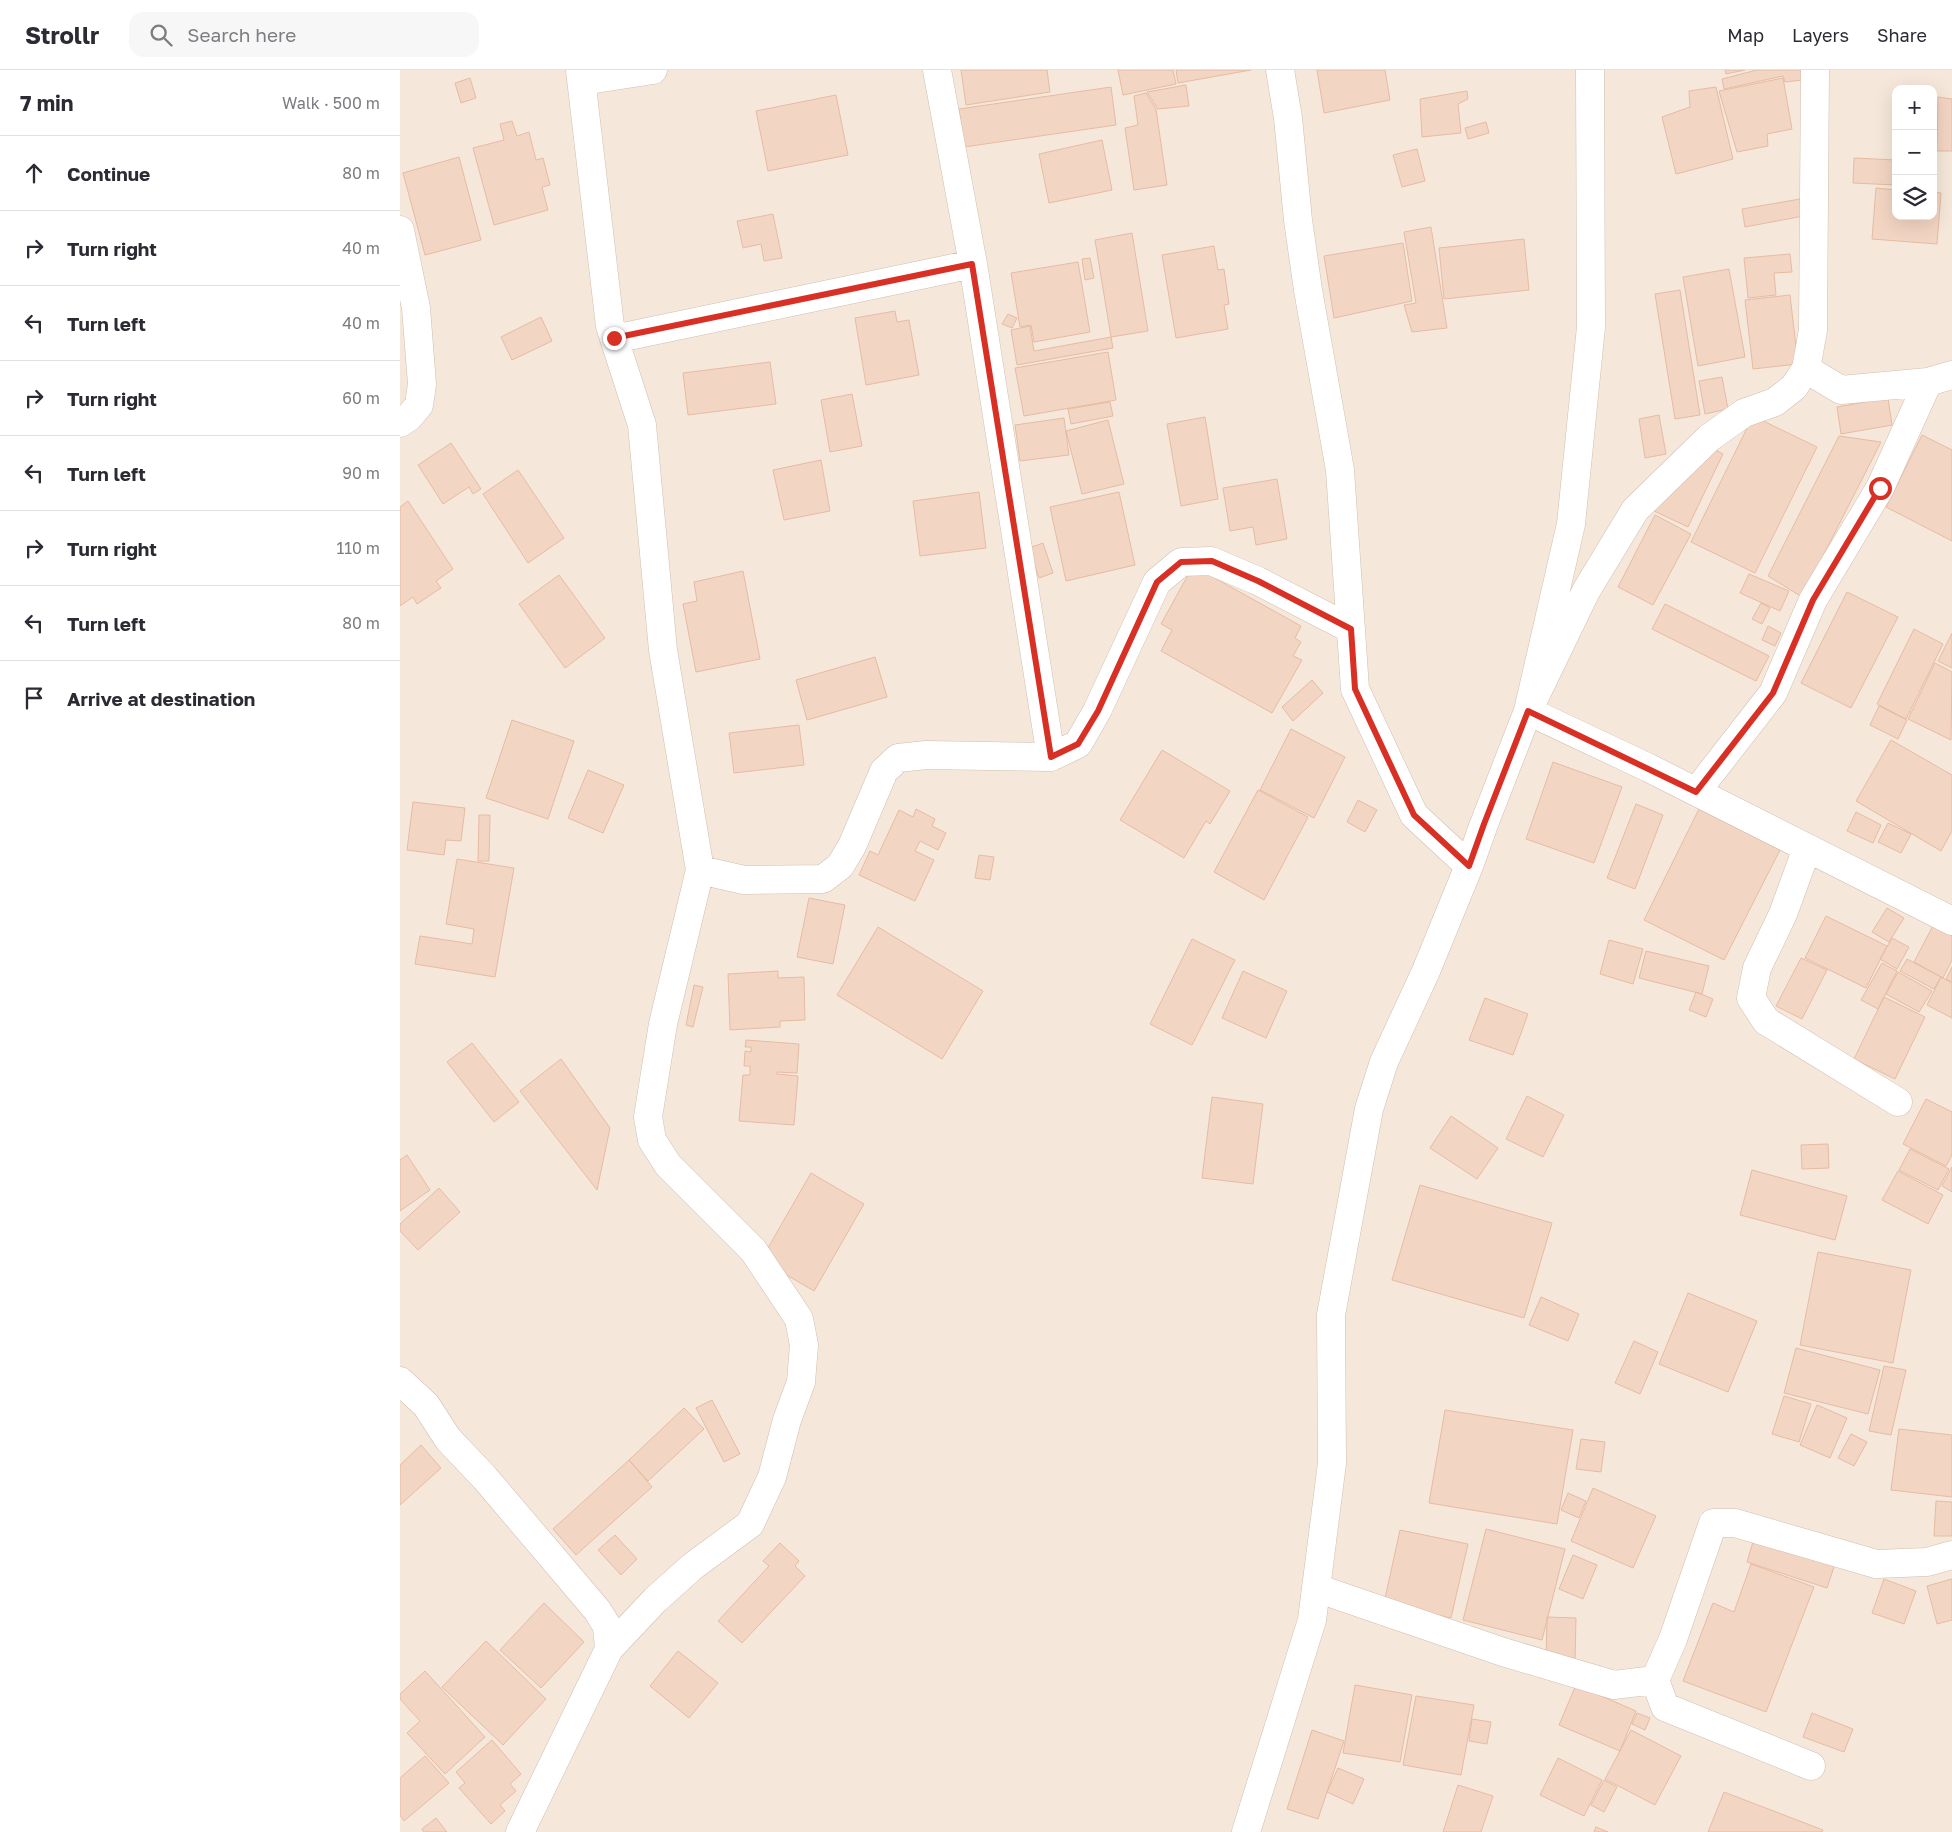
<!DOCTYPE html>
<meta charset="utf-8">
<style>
:root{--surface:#fff;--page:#f7f7f7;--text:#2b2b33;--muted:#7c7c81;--line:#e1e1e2}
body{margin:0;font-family:"Golos Text",sans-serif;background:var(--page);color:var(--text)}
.controls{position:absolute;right:15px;top:15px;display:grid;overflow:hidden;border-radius:10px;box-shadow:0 5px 20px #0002}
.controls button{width:45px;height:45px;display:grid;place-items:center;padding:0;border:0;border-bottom:1px solid var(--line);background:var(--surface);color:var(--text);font:25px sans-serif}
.stop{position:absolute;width:15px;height:15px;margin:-11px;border:4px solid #d93025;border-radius:50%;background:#fff}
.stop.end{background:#d93025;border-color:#fff;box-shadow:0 1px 5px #0008}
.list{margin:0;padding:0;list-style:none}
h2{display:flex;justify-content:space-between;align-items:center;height:65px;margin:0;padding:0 20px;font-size:21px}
h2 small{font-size:16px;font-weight:400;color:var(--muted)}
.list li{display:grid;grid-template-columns:32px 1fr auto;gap:15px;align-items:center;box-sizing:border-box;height:75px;padding:0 20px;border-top:1px solid var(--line)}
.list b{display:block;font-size:19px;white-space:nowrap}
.list em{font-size:16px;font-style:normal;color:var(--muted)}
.icon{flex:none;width:28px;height:28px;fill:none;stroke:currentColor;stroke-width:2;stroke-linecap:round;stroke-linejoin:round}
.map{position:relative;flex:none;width:1552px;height:1762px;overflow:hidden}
header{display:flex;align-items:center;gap:30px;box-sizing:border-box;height:70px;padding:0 25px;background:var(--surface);border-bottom:1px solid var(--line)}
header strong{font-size:24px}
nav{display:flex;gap:28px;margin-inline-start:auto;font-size:18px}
.search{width:350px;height:45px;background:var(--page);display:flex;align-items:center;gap:12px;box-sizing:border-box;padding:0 18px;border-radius:15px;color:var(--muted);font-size:19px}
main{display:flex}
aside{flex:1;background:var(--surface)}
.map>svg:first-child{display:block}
.residential{fill:#f5e8da;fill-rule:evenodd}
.building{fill:#f3d5c3;stroke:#e6bba3}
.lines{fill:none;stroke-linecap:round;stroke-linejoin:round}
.minor-casing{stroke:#d1beb0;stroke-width:29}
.minor{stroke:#fff;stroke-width:28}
.route{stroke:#d93025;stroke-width:6}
</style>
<header>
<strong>Strollr</strong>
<div class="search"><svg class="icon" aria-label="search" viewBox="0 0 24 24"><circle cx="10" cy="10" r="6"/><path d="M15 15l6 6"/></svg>Search here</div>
<nav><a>Map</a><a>Layers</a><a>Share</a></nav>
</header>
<main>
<aside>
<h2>7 min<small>Walk · 500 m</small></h2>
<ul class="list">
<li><svg class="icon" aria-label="ahead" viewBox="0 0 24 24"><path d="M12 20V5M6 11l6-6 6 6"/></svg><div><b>Continue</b></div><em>80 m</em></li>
<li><svg class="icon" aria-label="right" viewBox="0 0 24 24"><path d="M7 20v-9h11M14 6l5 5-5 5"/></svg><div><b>Turn right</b></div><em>40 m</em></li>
<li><svg class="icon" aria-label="left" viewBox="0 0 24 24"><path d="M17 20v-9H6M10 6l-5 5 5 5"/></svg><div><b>Turn left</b></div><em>40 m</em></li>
<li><svg class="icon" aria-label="right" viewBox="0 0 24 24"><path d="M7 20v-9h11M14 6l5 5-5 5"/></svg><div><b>Turn right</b></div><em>60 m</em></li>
<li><svg class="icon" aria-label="left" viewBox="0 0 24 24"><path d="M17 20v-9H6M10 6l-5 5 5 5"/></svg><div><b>Turn left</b></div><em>90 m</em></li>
<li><svg class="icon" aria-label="right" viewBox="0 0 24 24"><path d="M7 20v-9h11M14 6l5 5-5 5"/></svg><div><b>Turn right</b></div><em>110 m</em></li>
<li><svg class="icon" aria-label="left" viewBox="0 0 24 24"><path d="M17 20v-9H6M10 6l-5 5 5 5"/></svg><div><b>Turn left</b></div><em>80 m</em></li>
<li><svg class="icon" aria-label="arrive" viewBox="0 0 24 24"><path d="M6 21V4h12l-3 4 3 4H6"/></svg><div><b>Arrive at destination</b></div></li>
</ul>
</aside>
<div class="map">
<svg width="1552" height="1762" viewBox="0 0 1552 1762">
<rect width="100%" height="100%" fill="#fdf6ec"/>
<path class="residential" d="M 0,0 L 1552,0 L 1552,1762 L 0,1762 ZM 1496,19 L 1533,19 L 1533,146 L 1496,146 Z"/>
<path class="building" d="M 561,0 L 647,0 L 650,22 L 566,35 Z
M 718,0 L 773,0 L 776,14 L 723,25 Z
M 776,0 L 851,0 L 778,13 Z
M 917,0 L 985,0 L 990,30 L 924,43 Z
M 1325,0 L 1345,0 L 1326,4 Z
M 1357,0 L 1409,0 L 1411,9 L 1385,12 L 1383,6 L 1324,19 L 1322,9 Z
M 70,8 L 76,28 L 61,33 L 55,13 Z
M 1383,8 L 1392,59 L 1367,64 L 1368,76 L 1337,82 L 1319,21 Z
M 786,15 L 789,36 L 758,39 L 747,22 Z
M 711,17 L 716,55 L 564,77 L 559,39 Z
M 1316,17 L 1333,89 L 1276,104 L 1262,47 L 1290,37 L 1289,21 Z
M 1067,21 L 1068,29 L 1058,34 L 1061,63 L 1022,67 L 1020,29 Z
M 746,23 L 756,39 L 767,115 L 734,120 L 725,58 L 738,55 L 734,26 Z
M 436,25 L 448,85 L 368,101 L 356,41 Z
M 1538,27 L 1552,29 L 1552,81 L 1537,81 Z
M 112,51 L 117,66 L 129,62 L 136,90 L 143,88 L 150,115 L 142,117 L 148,140 L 94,155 L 73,78 L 104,70 L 100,54 Z
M 1086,52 L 1089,63 L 1068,69 L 1065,58 Z
M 702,70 L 712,120 L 649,133 L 639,84 Z
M 1017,79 L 1025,111 L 1002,117 L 993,85 Z
M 59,87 L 81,170 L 25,185 L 3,103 Z
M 1454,88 L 1496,90 L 1496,115 L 1453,113 Z
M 1476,118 L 1496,120 L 1496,146 L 1533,146 L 1533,122 L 1541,123 L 1537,174 L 1472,169 Z
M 1406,128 L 1409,145 L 1345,157 L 1342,139 Z
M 373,144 L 382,188 L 364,191 L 361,174 L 343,178 L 337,151 Z
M 1031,157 L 1047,258 L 1012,262 L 1004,235 L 1016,233 L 1004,162 Z
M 732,163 L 748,261 L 711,267 L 695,170 Z
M 1124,169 L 1129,220 L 1044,229 L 1039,178 Z
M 1003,173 L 1012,231 L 934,248 L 924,186 Z
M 814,176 L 818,200 L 824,199 L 829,234 L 824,235 L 828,259 L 776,268 L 762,185 Z
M 1390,184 L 1392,202 L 1374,203 L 1376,225 L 1348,228 L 1344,188 Z
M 690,188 L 694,208 L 685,210 L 682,189 Z
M 678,192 L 690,262 L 634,272 L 631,255 L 620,257 L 611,203 Z
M 1329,199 L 1345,287 L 1298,296 L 1283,207 Z
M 1280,220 L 1300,345 L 1275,349 L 1255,224 Z
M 1390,225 L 1398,294 L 1353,299 L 1345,230 Z
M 495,241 L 497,252 L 509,250 L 519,305 L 466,315 L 455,248 Z
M 608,244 L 617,248 L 612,258 L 602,254 Z
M 141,247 L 152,271 L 112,290 L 101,267 Z
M 630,256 L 634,281 L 711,267 L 713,278 L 617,295 L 611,260 Z
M 708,282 L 716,330 L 624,346 L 615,298 Z
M 370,292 L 376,334 L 288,345 L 283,303 Z
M 1322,307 L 1328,339 L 1305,344 L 1299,311 Z
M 452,324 L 462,376 L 430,382 L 421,330 Z
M 1488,328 L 1492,355 L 1441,364 L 1437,337 Z
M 710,332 L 713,346 L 671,354 L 668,339 Z
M 1259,345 L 1266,384 L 1245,388 L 1239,349 Z
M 1353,346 L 1417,377 L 1355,503 L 1291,472 Z
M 805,347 L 818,429 L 781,436 L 767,354 Z
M 664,348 L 669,385 L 620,391 L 615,355 Z
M 708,350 L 724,414 L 682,424 L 666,361 Z
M 1522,365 L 1552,380 L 1552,471 L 1486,437 Z
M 1439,366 L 1481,372 L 1402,527 L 1368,506 Z
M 51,373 L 81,419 L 73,424 L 69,417 L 43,434 L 18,395 Z
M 1306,375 L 1323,384 L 1288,457 L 1254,441 L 1277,403 Z
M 421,390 L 430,441 L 384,450 L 373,400 Z
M 118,400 L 164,468 L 128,493 L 83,424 Z
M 877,409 L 887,469 L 856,475 L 853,457 L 830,461 L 823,418 Z
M 579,422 L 586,478 L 520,486 L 513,431 Z
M 719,422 L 735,495 L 666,511 L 650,437 Z
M 8,431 L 53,499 L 36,511 L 41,518 L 17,534 L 13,527 L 0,536 L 0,437 Z
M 1255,445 L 1291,464 L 1253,535 L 1218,517 Z
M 643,473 L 653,503 L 639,508 L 629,478 Z
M 793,496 L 901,556 L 895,568 L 901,572 L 893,586 L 902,590 L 872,643 L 761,581 L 772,560 L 761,554 Z
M 343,501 L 360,589 L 296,602 L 283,534 L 297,531 L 294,512 Z
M 1349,504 L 1389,521 L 1380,541 L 1340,523 Z
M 159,505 L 205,568 L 165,598 L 119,534 Z
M 1447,522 L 1498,547 L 1451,638 L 1401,613 Z
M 1361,533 L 1370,538 L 1362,554 L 1352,549 Z
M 1265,534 L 1369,586 L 1356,611 L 1252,559 Z
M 1368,556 L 1381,563 L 1375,576 L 1362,570 Z
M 1514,559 L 1543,574 L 1506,649 L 1477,634 Z
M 1552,563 L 1552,598 L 1538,591 Z
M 475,587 L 487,627 L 407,650 L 396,610 Z
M 1535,593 L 1552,602 L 1551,670 L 1508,649 Z
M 912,610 L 923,623 L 893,651 L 882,637 Z
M 1479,636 L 1507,650 L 1498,669 L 1470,655 Z
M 112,650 L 174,671 L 148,749 L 86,728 Z
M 399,655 L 404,695 L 334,703 L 329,663 Z
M 891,659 L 945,687 L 914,748 L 860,720 Z
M 1491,670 L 1552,705 L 1552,761 L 1541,781 L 1456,731 Z
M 762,680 L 830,721 L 810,754 L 806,751 L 784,788 L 720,750 Z
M 1153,692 L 1222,717 L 1194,793 L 1126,769 Z
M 188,700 L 224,715 L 203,763 L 168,748 Z
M 858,720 L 908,747 L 864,830 L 814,802 Z
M 958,730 L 977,740 L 965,762 L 947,752 Z
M 13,732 L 65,738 L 61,771 L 46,770 L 44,785 L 7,780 Z
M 1236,734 L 1263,745 L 1235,819 L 1207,808 Z
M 516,739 L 535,749 L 532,756 L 546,763 L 538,780 L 520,771 L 515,781 L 534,790 L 515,831 L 459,805 L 470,781 L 478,785 L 499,740 L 513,747 Z
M 1299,739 L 1380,780 L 1324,890 L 1244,850 Z
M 1456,742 L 1481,755 L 1473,773 L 1447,761 Z
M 79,745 L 90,745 L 89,791 L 78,791 Z
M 1488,753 L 1511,764 L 1501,783 L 1478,772 Z
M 579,785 L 594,787 L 590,810 L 575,808 Z
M 57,789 L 114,798 L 95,907 L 15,894 L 20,866 L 72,874 L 74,859 L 46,854 Z
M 409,828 L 445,835 L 433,894 L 397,887 Z
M 1487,838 L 1504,848 L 1489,872 L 1472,862 Z
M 1426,846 L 1487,876 L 1466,918 L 1405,888 Z
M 1538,846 L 1552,853 L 1552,890 L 1543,908 L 1514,892 Z
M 478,857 L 583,921 L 542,989 L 437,925 Z
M 1492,868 L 1509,877 L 1497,899 L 1480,889 Z
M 792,869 L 835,890 L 792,975 L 750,954 Z
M 1209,870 L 1243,879 L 1233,914 L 1200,904 Z
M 1246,881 L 1309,896 L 1302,924 L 1239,908 Z
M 1401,888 L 1427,900 L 1402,949 L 1376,936 Z
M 1507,889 L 1541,907 L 1534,919 L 1500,901 Z
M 1482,893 L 1497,901 L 1478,939 L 1461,930 Z
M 1552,897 L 1552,912 L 1546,909 Z
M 378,901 L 378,908 L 404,907 L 405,950 L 380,951 L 380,957 L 330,960 L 328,904 Z
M 843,901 L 887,921 L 866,968 L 822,948 Z
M 1498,902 L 1532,921 L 1519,942 L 1486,924 Z
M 1541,907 L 1552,913 L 1552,948 L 1527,935 Z
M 294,915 L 303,917 L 293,957 L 286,955 Z
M 1296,922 L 1313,929 L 1306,947 L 1289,940 Z
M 1484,927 L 1525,947 L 1495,1009 L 1454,989 Z
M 1085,928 L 1128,944 L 1113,985 L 1069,970 Z
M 346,970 L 399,974 L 397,1003 L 377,1002 L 377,1004 L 398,1006 L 394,1055 L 339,1051 L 343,1005 L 350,1005 L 350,996 L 344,996 L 345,981 L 351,982 L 351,977 L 345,977 Z
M 72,973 L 119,1032 L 94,1052 L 47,992 Z
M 161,989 L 210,1058 L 197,1120 L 120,1021 Z
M 1127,1026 L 1164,1045 L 1143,1087 L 1106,1069 Z
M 812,1027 L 863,1034 L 853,1114 L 802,1108 Z
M 1526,1029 L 1552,1042 L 1552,1085 L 1546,1096 L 1503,1074 Z
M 1051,1046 L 1098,1078 L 1077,1109 L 1030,1078 Z
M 1428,1074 L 1429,1098 L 1402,1099 L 1401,1075 Z
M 1510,1079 L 1549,1099 L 1538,1120 L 1499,1100 Z
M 7,1085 L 30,1120 L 0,1141 L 0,1090 Z
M 1552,1097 L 1552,1122 L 1542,1116 Z
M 1352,1100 L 1447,1126 L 1435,1170 L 1340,1145 Z
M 1498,1101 L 1543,1125 L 1528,1154 L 1482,1130 Z
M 411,1103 L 464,1134 L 414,1221 L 361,1190 Z
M 1020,1115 L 1152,1153 L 1124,1248 L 992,1210 Z
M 39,1118 L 60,1142 L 18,1180 L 0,1161 L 0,1154 Z
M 1418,1182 L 1511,1200 L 1493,1293 L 1400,1275 Z
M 1288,1223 L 1357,1251 L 1328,1322 L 1259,1294 Z
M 1141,1227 L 1179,1244 L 1168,1271 L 1129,1255 Z
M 1234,1271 L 1258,1282 L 1240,1324 L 1215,1313 Z
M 1396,1278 L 1480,1300 L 1468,1344 L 1384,1323 Z
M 1484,1296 L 1506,1300 L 1491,1365 L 1469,1361 Z
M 1384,1326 L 1411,1334 L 1399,1372 L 1372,1364 Z
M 312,1330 L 340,1384 L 324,1392 L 296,1338 Z
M 1417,1335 L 1447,1348 L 1430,1388 L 1400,1375 Z
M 284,1338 L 304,1359 L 248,1411 L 229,1390 Z
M 1045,1340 L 1173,1360 L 1157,1454 L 1029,1433 Z
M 1499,1359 L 1552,1365 L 1552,1427 L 1491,1420 Z
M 1451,1364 L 1467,1372 L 1454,1396 L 1438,1388 Z
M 1181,1369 L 1205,1372 L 1201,1402 L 1176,1399 Z
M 21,1375 L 41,1398 L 0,1435 L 0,1395 Z
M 229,1390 L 252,1417 L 176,1485 L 153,1459 Z
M 1193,1418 L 1256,1446 L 1233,1498 L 1171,1471 Z
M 1168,1423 L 1186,1431 L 1179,1448 L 1161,1440 Z
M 1536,1431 L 1552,1432 L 1552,1466 L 1534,1466 Z
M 1086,1459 L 1165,1479 L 1142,1570 L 1063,1550 Z
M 1000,1460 L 1068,1474 L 1051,1548 L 984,1533 Z
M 215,1465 L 237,1489 L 221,1505 L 198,1480 Z
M 1355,1465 L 1436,1491 L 1427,1518 L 1347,1492 Z
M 380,1473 L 399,1491 L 395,1496 L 405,1506 L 342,1573 L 318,1551 L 369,1496 L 363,1491 Z
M 1173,1485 L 1197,1495 L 1183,1529 L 1159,1519 Z
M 1351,1494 L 1414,1517 L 1366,1642 L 1283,1611 L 1313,1533 L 1334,1542 Z
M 1484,1509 L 1516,1521 L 1504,1554 L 1472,1543 Z
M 1552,1509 L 1552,1550 L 1537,1554 L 1527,1516 Z
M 144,1533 L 184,1572 L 141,1618 L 100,1580 Z
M 1147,1547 L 1176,1548 L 1175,1590 L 1146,1590 Z
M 86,1571 L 146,1629 L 103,1675 L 42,1617 Z
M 278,1581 L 318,1613 L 289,1648 L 250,1616 Z
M 25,1601 L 85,1667 L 45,1704 L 7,1663 L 20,1651 L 0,1629 L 0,1624 Z
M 955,1615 L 1012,1625 L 1000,1692 L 943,1683 Z
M 1176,1615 L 1236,1641 L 1220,1681 L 1159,1655 Z
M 1016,1626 L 1074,1635 L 1061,1705 L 1003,1695 Z
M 1237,1643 L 1250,1648 L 1245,1660 L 1232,1654 Z
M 1412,1643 L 1453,1659 L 1444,1682 L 1403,1667 Z
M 1072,1649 L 1091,1652 L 1087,1674 L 1069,1671 Z
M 912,1660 L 944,1671 L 918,1749 L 887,1739 Z
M 1231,1660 L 1281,1686 L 1255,1735 L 1205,1709 Z
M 92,1670 L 121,1704 L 110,1714 L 116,1721 L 100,1735 L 105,1741 L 91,1754 L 59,1718 L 65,1713 L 56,1702 Z
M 25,1686 L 49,1713 L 4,1751 L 0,1745 L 0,1708 Z
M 1158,1688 L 1202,1710 L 1184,1746 L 1140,1725 Z
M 938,1698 L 964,1709 L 953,1734 L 927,1722 Z
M 1204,1710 L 1217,1717 L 1204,1742 L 1191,1735 Z
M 1058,1715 L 1093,1726 L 1081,1762 L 1043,1762 Z
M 1324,1722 L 1423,1760 L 1422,1762 L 1308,1762 Z
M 36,1748 L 47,1762 L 24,1762 L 22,1759 Z
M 1196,1757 L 1208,1762 L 1194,1762 Z"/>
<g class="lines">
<defs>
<path id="minor" d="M 180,0 L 210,256 L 242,355 L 263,580 L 300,800
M 537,0 L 573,194 L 651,687
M 880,0 L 888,48 L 898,150 L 908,220 L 940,400 L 955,619 L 1014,745 L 1069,796
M 1190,0 L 1191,257 L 1171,454 L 1128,641 L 1249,698 L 1552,851
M 182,11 L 253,0
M 0,160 L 16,238 L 22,314 L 19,335 L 9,347 L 0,353
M 214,269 L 573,194
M 1406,299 L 1441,320 L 1528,312 L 1552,305
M 1296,722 L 1373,623 L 1413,530 L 1480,418 L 1528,312
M 1407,778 L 1383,844 L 1357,898 L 1351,928 L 1366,951 L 1498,1032
M 0,1311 L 26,1335 L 48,1369 L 85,1408 L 197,1540 L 207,1556 L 209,1579 L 120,1762
M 916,1518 L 1103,1582 L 1214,1615 L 1255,1610
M 209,1579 L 255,1530 L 293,1496 L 350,1454 L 372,1407 L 387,1350 L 401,1312 L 404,1275 L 399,1249 L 353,1180 L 268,1095 L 252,1070 L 248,1047 L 263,954 L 300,800 L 344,810 L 423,809 L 440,796 L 452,776 L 484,701 L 498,688 L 526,685 L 651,687 L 678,674 L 697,641 L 757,512 L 781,492 L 811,491 L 858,511 L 951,559
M 1411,1696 L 1265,1637 L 1255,1610 L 1273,1569 L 1313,1453 L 1335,1453 L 1476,1494 L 1527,1492 L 1552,1485
M 846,1762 L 912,1550 L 932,1393 L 931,1245 L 969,1039 L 984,992 L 1026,901 L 1069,796 L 1084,754 L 1128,641 L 1186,521 L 1235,440 L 1309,368 L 1344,343 L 1375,332 L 1394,317 L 1406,299 L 1413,260 L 1415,0"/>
</defs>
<use href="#minor" class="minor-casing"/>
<use href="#minor" class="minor"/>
</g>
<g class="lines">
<path class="route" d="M 214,268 L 572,194 L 651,687 L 678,674 L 698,641 L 757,512 L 781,492 L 812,491 L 858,511 L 951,559 L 955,619 L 1014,745 L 1069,796 L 1084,754 L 1128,641 L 1296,722 L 1373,623 L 1413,530 L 1480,418"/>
</g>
</svg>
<div class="controls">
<button>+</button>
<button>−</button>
<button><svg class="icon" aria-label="layers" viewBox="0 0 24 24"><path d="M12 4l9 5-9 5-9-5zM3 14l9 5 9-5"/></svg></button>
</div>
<div class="stop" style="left:1480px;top:418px"></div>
<div class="stop end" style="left:214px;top:268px"></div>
</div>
</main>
